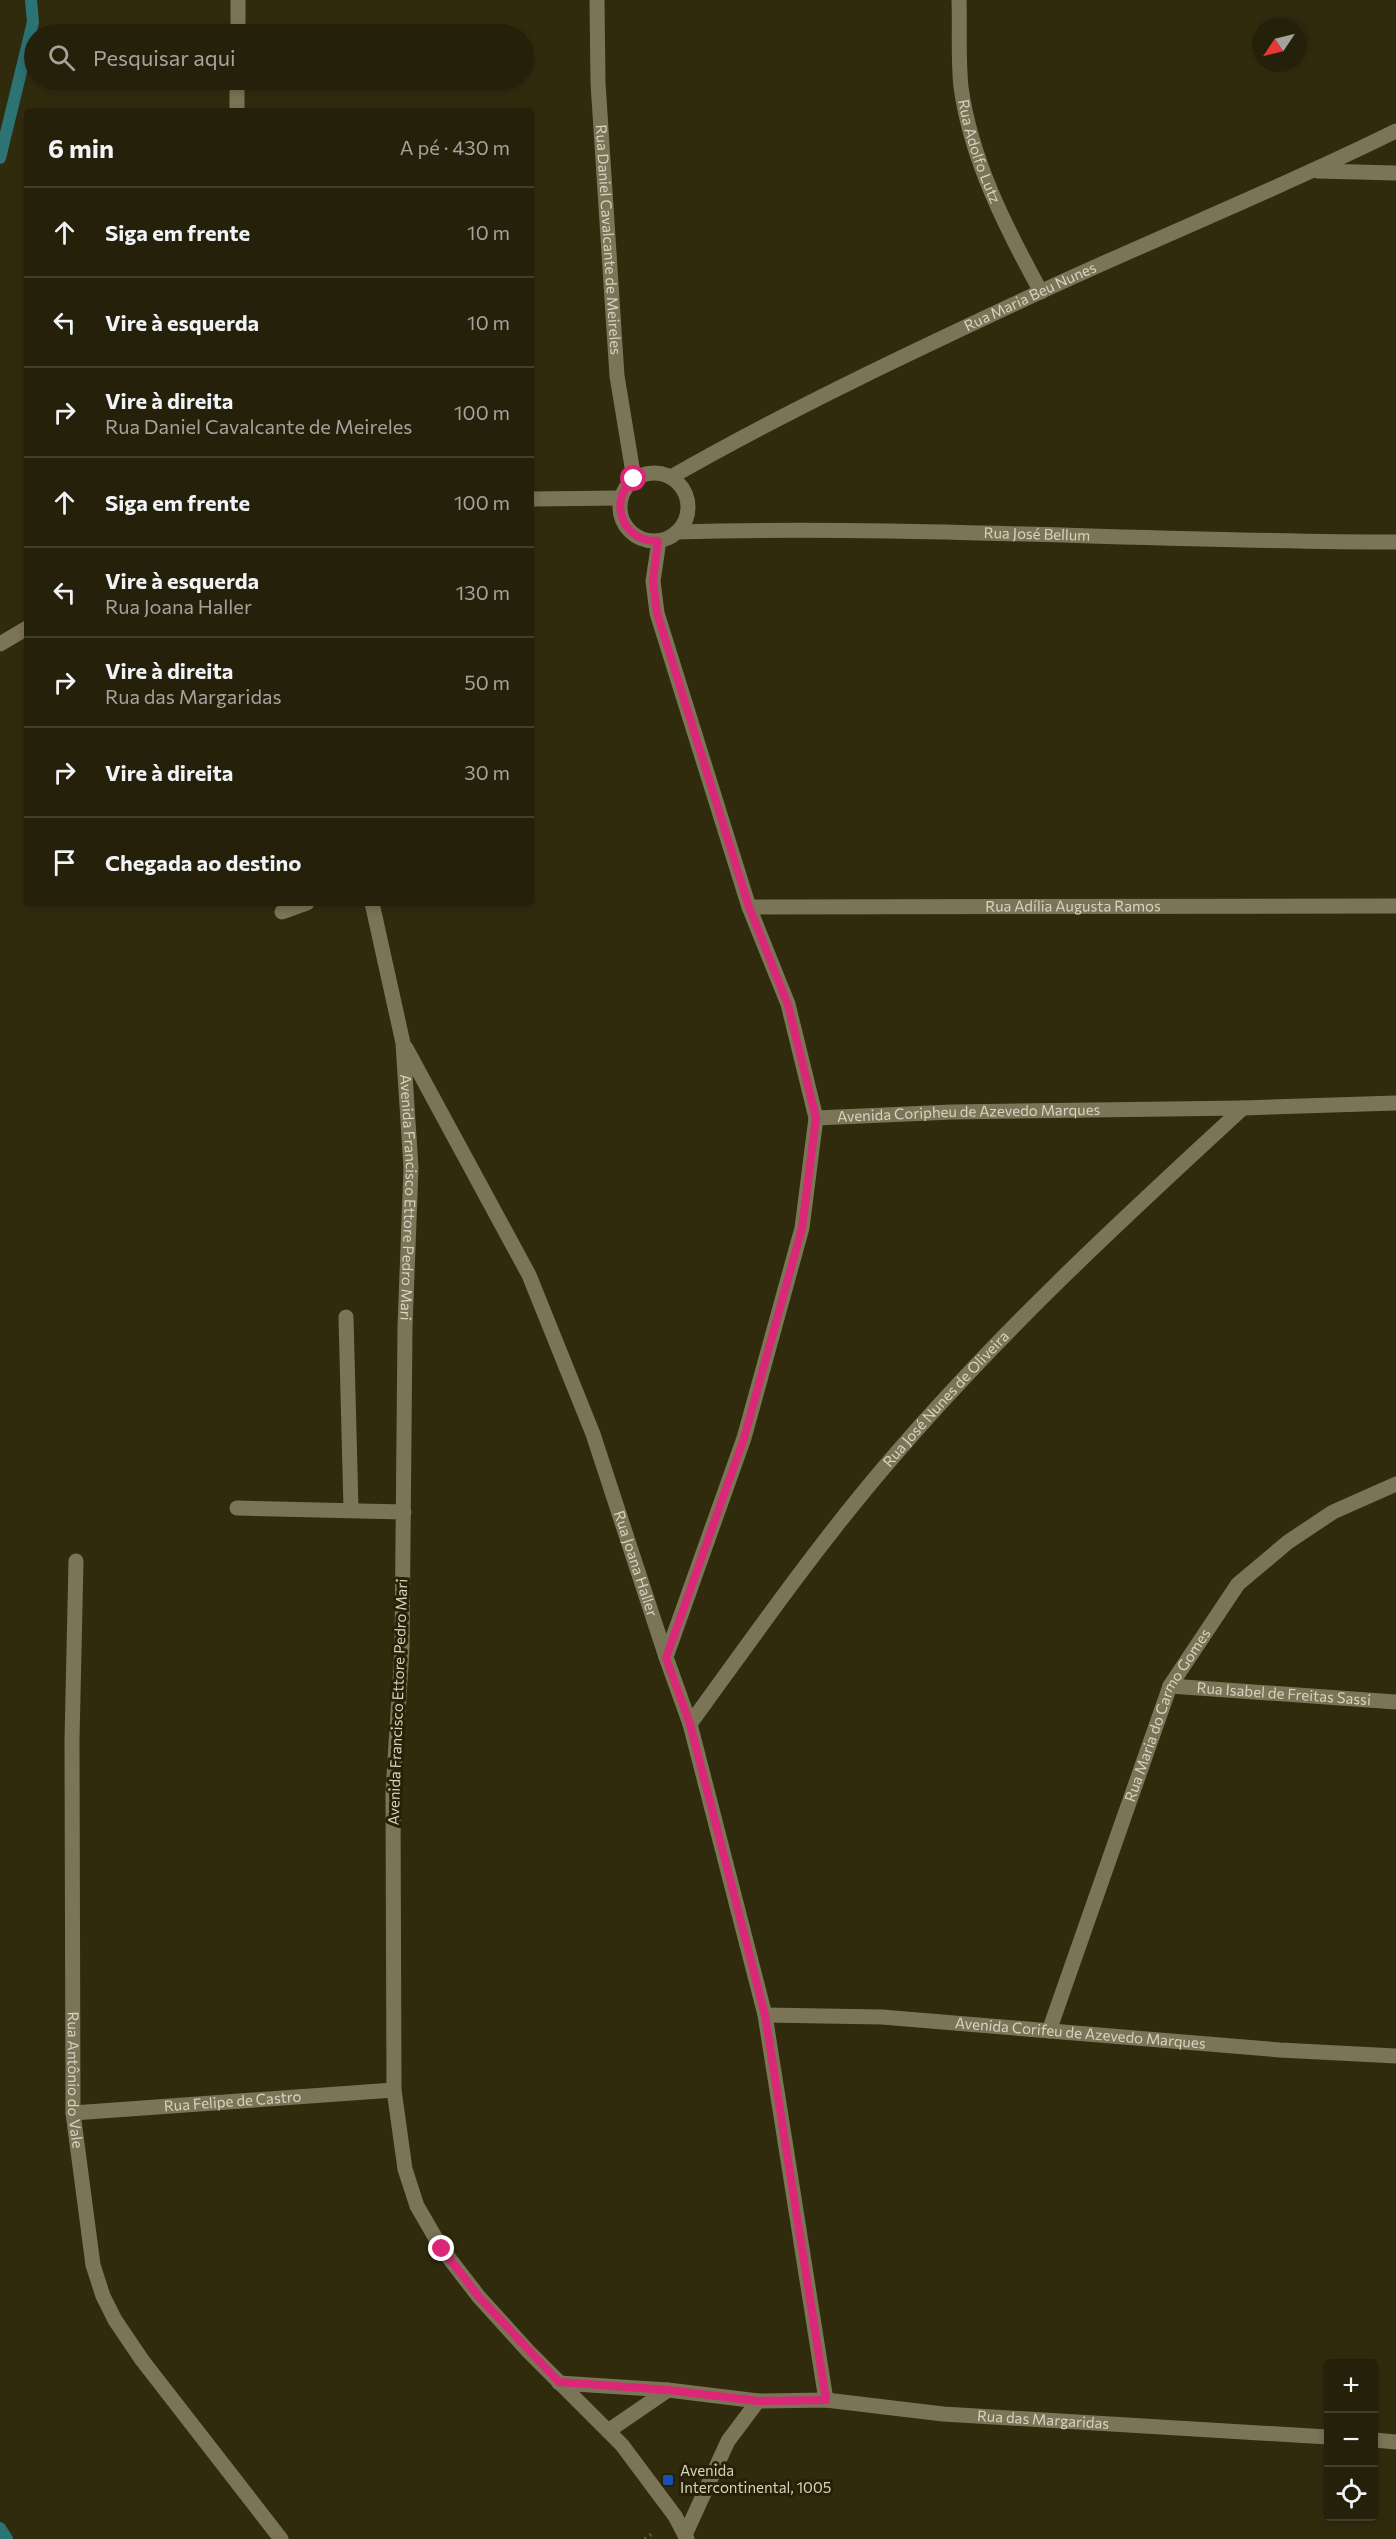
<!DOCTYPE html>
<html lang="pt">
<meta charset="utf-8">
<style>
:root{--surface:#25200a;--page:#2d2813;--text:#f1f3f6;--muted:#a3a39c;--line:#423e2b}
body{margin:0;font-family:Commissioner,sans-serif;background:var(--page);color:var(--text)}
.controls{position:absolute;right:18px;bottom:18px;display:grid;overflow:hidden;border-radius:6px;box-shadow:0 3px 9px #0003}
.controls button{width:54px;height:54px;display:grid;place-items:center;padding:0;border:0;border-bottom:2px solid var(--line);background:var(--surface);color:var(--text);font:30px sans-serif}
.compass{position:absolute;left:1252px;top:18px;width:54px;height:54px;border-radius:50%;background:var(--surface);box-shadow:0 3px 9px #0003;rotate:235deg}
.stop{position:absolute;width:18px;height:18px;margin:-14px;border:4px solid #db2777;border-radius:50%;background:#fff}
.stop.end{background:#db2777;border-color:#fff;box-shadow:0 2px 6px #0008}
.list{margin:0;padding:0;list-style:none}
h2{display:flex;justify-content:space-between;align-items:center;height:78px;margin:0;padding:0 24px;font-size:26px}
h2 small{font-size:20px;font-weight:400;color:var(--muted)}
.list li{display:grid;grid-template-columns:39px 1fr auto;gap:18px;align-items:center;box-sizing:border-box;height:90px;padding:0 24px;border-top:2px solid var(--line)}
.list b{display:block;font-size:22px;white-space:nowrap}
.list p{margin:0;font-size:20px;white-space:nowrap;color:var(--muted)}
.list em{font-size:20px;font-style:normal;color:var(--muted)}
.icon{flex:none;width:33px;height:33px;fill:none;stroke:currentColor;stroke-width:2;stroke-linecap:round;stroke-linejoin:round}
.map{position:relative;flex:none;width:1396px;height:2539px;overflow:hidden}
.search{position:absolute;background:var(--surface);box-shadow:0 3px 9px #0003;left:24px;top:24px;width:510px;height:66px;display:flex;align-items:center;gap:15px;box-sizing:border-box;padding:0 21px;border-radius:33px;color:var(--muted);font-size:22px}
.panel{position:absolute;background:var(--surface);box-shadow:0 3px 9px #0003;left:24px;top:108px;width:510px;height:798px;border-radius:6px}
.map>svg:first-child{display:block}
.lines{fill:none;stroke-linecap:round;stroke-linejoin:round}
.stream{stroke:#2c7474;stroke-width:12}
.path{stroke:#666048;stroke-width:4;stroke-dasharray:1.5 4.5;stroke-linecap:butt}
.minor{stroke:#7b7456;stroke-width:15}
.route{stroke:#db2777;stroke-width:8}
.transit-dot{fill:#1a4fb4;stroke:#282105;stroke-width:2}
.labels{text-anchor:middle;stroke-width:6;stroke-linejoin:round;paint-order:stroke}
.street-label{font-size:15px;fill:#d7d3c3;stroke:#282105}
.poi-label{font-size:15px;fill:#d7d3c3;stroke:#282105;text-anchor:start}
</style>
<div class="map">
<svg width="1396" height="2539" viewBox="0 0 1396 2539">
<rect width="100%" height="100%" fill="#312b0e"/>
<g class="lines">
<path class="stream" d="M 0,158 L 33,22 L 31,0
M 0,2528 L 7,2539"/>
<path class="path" d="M 645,2539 L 653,2533"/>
<g class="minor">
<path d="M 238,0 L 238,34"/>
<path id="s1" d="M 597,0 L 598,83 L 617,376 L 634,479"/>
<path id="s2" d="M 959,0 C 960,29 958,59 961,87 C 971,160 1006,228 1041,292"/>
<path d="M 237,111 L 237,80"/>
<path d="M 1318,171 L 1396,173"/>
<circle cx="654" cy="507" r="34"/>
<path id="s3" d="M 671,477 C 790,409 916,350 1040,292 C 1158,237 1279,189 1396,131"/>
<path d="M 531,499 L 621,498"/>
<path id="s4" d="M 677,532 C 917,525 1157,542 1396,542"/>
<path d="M 659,541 L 653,581 L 657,613 L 749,907 L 788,1004 L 816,1118"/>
<path d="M 0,644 L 27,628"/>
<path id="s5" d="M 372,903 L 403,1043 L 411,1168 L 405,1327 L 402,1649 L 393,1792 L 394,2090 L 405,2169 L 417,2206 L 442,2249 L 479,2297 L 528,2351 L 622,2445 L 675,2516 L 687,2539"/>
<path id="s6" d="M 749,907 L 1396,906"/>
<path d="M 282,912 L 307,903"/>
<path id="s7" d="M 406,1048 L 529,1275 L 593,1434 L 666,1657 L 690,1724 L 765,2015 L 826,2400"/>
<path d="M 346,1317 L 351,1509"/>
<path d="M 237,1508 L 404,1512"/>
<path id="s8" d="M 76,1561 L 72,1740 L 73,2113 L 93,2265 L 103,2296 L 115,2320 L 142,2360 L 281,2539"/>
<path id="s9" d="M 666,1657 L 744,1438 L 802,1228 L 816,1118 L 952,1112 L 1243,1108 L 1396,1103"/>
<path id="s10" d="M 1170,1686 L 1396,1702"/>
<path id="s11" d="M 690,1724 C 754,1636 816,1547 887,1464 C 996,1336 1119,1222 1243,1108"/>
<path id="s12" d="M 765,2015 L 882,2017 L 1280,2050 L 1396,2056"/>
<path id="s13" d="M 1049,2031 L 1170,1686 L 1238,1584 L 1288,1542 L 1333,1512 L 1396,1484"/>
<path id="s14" d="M 73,2113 L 394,2090"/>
<path id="s15" d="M 559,2383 L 668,2390 L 758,2401 L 826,2400 L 943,2414 L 1328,2437"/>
<path d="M 608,2431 L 668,2390"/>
<path d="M 1374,2440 L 1396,2442"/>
<path d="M 685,2535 L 728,2441 L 758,2401"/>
</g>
</g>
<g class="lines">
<path class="route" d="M 442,2249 L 479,2297 L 559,2382 L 668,2390 L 758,2401 L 826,2400 L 765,2015 L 690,1724 L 666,1658 L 744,1438 L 802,1228 L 816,1118 L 788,1005 L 749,907 L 657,613 L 653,581 L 658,541 C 624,543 606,501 634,479"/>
</g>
<rect class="transit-dot" x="662" y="2474" width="12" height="12" rx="3"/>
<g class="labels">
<g class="street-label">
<text dy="5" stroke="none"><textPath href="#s2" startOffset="154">Rua Adolfo Lutz</textPath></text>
<text dy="5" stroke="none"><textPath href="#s1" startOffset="240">Rua Daniel Cavalcante de Meireles</textPath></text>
<text dy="5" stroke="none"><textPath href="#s3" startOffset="402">Rua Maria Beu Nunes</textPath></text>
<text dy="5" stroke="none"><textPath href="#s4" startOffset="360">Rua José Bellum</textPath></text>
<text dy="5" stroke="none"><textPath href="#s6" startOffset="324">Rua Adília Augusta Ramos</textPath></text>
<text dy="5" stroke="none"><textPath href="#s9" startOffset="714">Avenida Coripheu de Azevedo Marques</textPath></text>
<text dy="5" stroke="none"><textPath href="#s5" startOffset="298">Avenida Francisco Ettore Pedro Mari</textPath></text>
<text dy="5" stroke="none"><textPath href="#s11" startOffset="414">Rua José Nunes de Oliveira</textPath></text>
<text dy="5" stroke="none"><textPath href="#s7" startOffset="566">Rua Joana Haller</textPath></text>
<text dy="5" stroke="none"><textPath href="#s10" startOffset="114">Rua Isabel de Freitas Sassi</textPath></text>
<text transform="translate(398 1702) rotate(-88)" y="5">Avenida Francisco Ettore Pedro Mari</text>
<text dy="5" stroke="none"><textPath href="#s13" startOffset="338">Rua Maria do Carmo Gomes</textPath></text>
<text dy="5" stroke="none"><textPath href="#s12" startOffset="316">Avenida Corifeu de Azevedo Marques</textPath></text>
<text dy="5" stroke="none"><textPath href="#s8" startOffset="519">Rua Antônio do Vale</textPath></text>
<text dy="5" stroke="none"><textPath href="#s14" startOffset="160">Rua Felipe de Castro</textPath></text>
<text dy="5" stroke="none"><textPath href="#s15" startOffset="486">Rua das Margaridas</textPath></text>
</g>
<g class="poi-label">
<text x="680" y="2476">Avenida<tspan x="680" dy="17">Intercontinental, 1005</tspan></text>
</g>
</g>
</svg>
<div class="controls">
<button>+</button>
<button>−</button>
<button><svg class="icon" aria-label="locate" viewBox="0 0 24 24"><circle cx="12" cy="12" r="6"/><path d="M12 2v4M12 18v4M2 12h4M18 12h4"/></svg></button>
</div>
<svg class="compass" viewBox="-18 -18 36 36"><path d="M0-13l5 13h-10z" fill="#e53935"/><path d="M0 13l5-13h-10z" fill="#a3a39c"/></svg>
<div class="stop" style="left:634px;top:479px"></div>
<div class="stop end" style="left:442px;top:2249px"></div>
<div class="search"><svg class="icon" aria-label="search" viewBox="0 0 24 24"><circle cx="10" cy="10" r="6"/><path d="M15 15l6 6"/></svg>Pesquisar aqui</div>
<section class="panel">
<h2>6 min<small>A pé · 430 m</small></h2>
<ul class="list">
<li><svg class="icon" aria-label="ahead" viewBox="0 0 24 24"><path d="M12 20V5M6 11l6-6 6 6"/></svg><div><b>Siga em frente</b></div><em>10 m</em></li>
<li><svg class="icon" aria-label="left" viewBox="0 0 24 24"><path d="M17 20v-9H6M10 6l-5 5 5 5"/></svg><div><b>Vire à esquerda</b></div><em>10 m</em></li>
<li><svg class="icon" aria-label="right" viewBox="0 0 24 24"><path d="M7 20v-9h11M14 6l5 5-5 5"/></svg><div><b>Vire à direita</b><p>Rua Daniel Cavalcante de Meireles</p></div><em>100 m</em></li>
<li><svg class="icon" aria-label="ahead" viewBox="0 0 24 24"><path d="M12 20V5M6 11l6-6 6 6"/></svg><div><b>Siga em frente</b></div><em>100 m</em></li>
<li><svg class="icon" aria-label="left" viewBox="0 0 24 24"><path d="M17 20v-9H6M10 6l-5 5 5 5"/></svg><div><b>Vire à esquerda</b><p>Rua Joana Haller</p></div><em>130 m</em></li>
<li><svg class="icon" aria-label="right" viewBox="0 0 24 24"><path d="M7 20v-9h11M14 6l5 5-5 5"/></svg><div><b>Vire à direita</b><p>Rua das Margaridas</p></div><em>50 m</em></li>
<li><svg class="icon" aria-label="right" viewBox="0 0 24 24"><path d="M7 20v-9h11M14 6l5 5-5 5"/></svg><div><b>Vire à direita</b></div><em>30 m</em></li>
<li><svg class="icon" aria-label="arrive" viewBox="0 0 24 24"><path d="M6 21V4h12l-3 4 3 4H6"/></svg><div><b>Chegada ao destino</b></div></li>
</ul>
</section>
</div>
